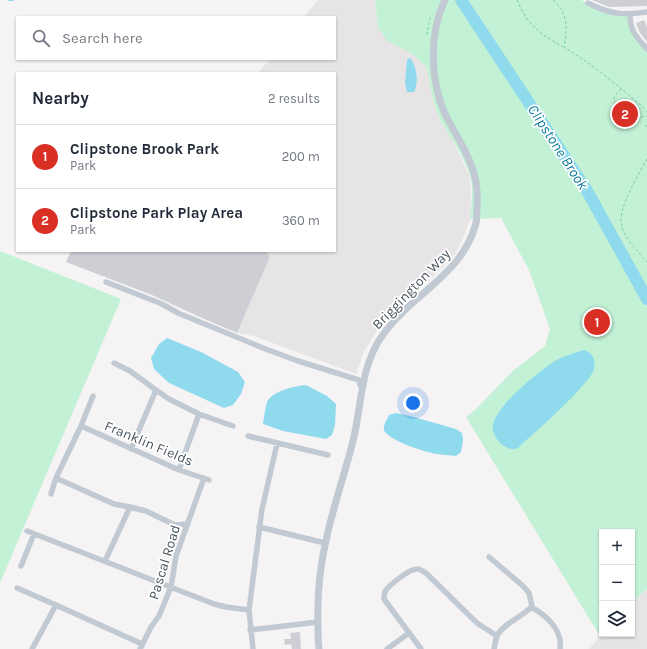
<!DOCTYPE html>
<meta charset="utf-8">
<style>
:root{--surface:#fff;--page:#f6f6f7;--text:#1f2937;--muted:#747a83;--line:#e0e1e3;--accent:#d93025}
body{margin:0;font-family:Karla,sans-serif;background:var(--page);color:var(--text)}
.controls{position:absolute;right:12px;bottom:12px;display:grid;overflow:hidden;border-radius:0px;box-shadow:0 1px 3px #0004}
.controls button{width:36px;height:36px;display:grid;place-items:center;padding:0;border:0;border-bottom:1px solid var(--line);background:var(--surface);color:var(--text);font:20px sans-serif}
.you{position:absolute;left:413px;top:403px;width:14px;height:14px;margin:-10px;border:3px solid #fff;border-radius:50%;background:#1a73e8;box-shadow:0 0 0 6px #1a73e833}
.badge{display:grid;place-items:center;width:26px;height:26px;border-radius:50%;background:var(--accent);color:#fff;font-size:13px;font-weight:700}
.pin{position:absolute;translate:-50% -50%;border:2px solid #fff;box-shadow:0 1px 4px #0006}
.list{margin:0;padding:0;list-style:none}
h2{display:flex;justify-content:space-between;align-items:center;height:52px;margin:0;padding:0 16px;font-size:17px}
h2 small{font-size:13px;font-weight:400;color:var(--muted)}
.list li{display:grid;grid-template-columns:26px 1fr auto;gap:12px;align-items:center;box-sizing:border-box;height:64px;padding:0 16px;border-top:1px solid var(--line)}
.list b{display:block;font-size:15px;white-space:nowrap}
.list p{margin:0;font-size:13px;white-space:nowrap;color:var(--muted)}
.list em{font-size:13px;font-style:normal;color:var(--muted)}
.icon{flex:none;width:22px;height:22px;fill:none;stroke:currentColor;stroke-width:2;stroke-linecap:round;stroke-linejoin:round}
.map{position:relative;flex:none;width:647px;height:649px;overflow:hidden}
.search{position:absolute;background:var(--surface);box-shadow:0 1px 3px #0004;left:16px;top:16px;width:320px;height:44px;display:flex;align-items:center;gap:10px;box-sizing:border-box;padding:0 14px;border-radius:0px;color:var(--muted);font-size:15px}
.panel{position:absolute;background:var(--surface);box-shadow:0 1px 3px #0004;left:16px;top:72px;width:320px;height:180px;border-radius:0px}
.map>svg:first-child{display:block}
.education{fill:#e6e4e5}
.green{fill:#c3f1d5}
.water{fill:#90daee}
.lines{fill:none;stroke-linecap:round;stroke-linejoin:round}
.stream{stroke:#90daee;stroke-width:2}
.river{stroke:#90daee;stroke-width:12}
.building{fill:#cdcfd5}
.path{stroke:#7ad0a6;stroke-width:1;stroke-dasharray:3 2;stroke-linecap:butt}
.minor{stroke:#c1cad2;stroke-width:5.5}
.tertiary{stroke:#c1cad2;stroke-width:7}
.labels{text-anchor:middle;stroke-width:3.5;stroke-linejoin:round;paint-order:stroke}
.street-label{font-size:14px;fill:#4a5661;stroke:#fff}
.water-label{font-size:15px;font-style:italic;fill:#0c7c9b;stroke:#fff}
</style>
<div class="map">
<svg width="647" height="649" viewBox="0 0 647 649">
<rect width="100%" height="100%" fill="#f5f3f3"/>
<path class="education" d="M 318,0 L 375,0 L 378,27 L 387,41 L 402,48 L 416,57 L 427,68 L 433,100 L 440,120 L 454,143 L 470,177 L 471,202 L 470,219 L 464,236 L 456,253 L 436,274 L 388,315 L 378,329 L 365,349 L 356,374 L 254,336 L 237,333 L 270,257 L 266,251 L 335,251 L 335,73 L 258,73 L 270,59 L 335,59 L 335,17 L 304,17 Z
M 647,589 L 647,649 L 589,649 L 602,634 L 632,634 L 632,602 Z"/>
<path class="green" d="M 375,0 L 581,0 L 588,3 L 630,14 L 630,25 L 647,49 L 647,589 L 632,602 L 632,532 L 602,532 L 602,634 L 600,636 L 466,417 L 475,410 L 514,370 L 545,346 L 550,329 L 529,270 L 501,218 L 470,219 C 471,207 474,188 470,176 C 464,156 451,139 441,121 C 433,106 430,84 427,68 L 416,57 L 402,48 L 387,41 L 378,27 Z
M 0,251 L 121,299 L 0,583 Z"/>
<path class="water" d="M 410,58 C 417,66 419,83 414,92 L 407,92 L 405,83 L 407,60 Z
M 167,338 L 201,352 L 238,372 L 245,382 L 241,394 L 233,405 L 224,408 L 169,383 L 154,369 L 151,358 L 159,344 Z
M 584,350 C 593,353 596,360 594,369 C 590,384 536,432 522,444 C 519,447 518,449 514,449 C 503,450 490,434 493,424 C 499,403 537,373 555,361 C 564,356 574,353 584,350 Z
M 306,385 L 327,396 L 336,404 L 335,425 L 332,435 L 326,439 L 283,431 L 263,424 C 264,417 265,409 267,402 C 272,391 295,386 306,385 Z
M 396,413 L 410,416 L 456,429 L 462,433 L 463,440 L 461,452 L 456,456 C 450,455 443,455 437,454 C 427,453 387,440 384,430 C 383,424 387,420 389,415 Z"/>
<g class="lines">
<path class="stream" d="M 9,0 L 13,0"/>
<path class="river" d="M 461,0 L 586,189 L 647,299"/>
</g>
<path class="building" d="M 592,0 L 647,0 L 647,6 L 609,7 Z
M 644,20 L 647,27 L 647,42 L 640,33 L 636,23 Z
M 71,251 L 266,251 L 270,257 L 237,333 L 200,317 L 152,295 L 66,262 Z
M 300,632 L 301,649 L 292,649 L 291,644 L 285,645 L 284,639 L 291,639 L 290,633 Z"/>
<g class="lines">
<path class="path" d="M 517,0 C 528,26 539,33 563,47
M 553,0 C 569,13 567,29 564,47 C 592,64 617,85 642,106 L 647,112
M 427,35 L 429,22 L 431,16
M 621,89 L 614,97 C 614,109 623,115 633,119 L 647,116
M 645,126 L 647,126
M 647,159 C 639,175 616,209 622,227 C 625,238 639,253 647,262"/>
<path class="minor" d="M 588,3 C 609,14 624,16 647,12
M 630,14 C 630,32 636,36 647,49
M 106,282 L 162,304 L 178,313 L 263,348 L 298,361 L 359,380 L 360,385 L 363,386
M 114,363 L 130,371 L 156,390
M 93,396 L 81,426 L 56,478 L 114,504 L 130,507 L 105,561
M 199,414 L 233,426
M 81,426 L 179,470 L 209,480
M 248,436 L 328,455
M 131,449 L 156,390 L 169,399 L 199,414 L 179,470
M 51,494 L 56,478
M 130,507 L 146,511 L 175,525 L 188,524
M 259,527 L 325,543
M 27,531 L 214,604 L 226,607 L 249,610
M 489,557 L 523,586 L 529,593 L 532,606 C 523,617 502,624 497,636 C 495,640 495,645 494,649
M 21,566 L 34,534
M 17,588 L 56,605
M 531,607 C 546,615 563,630 560,649
M 250,630 L 318,622
M 32,649 L 56,605 L 142,644
M 140,649 L 151,627 L 159,616 L 171,587 L 176,556 L 204,478
M 253,649 L 249,610 L 262,509 L 277,444
M 387,649 L 409,633
M 421,649 L 384,599 C 384,596 384,593 386,590 C 391,584 410,568 418,569 C 421,569 423,572 426,573 L 477,623 L 497,636"/>
<path class="tertiary" d="M 319,649 C 318,641 318,632 318,624 C 317,595 320,565 327,536 C 334,504 345,473 353,441 C 362,405 360,367 382,336 C 411,294 462,276 476,223 C 477,218 477,211 477,206 C 480,167 461,146 445,114 C 430,81 429,32 445,0"/>
</g>
<g class="labels">
<g class="street-label">
<text transform="translate(411 289) rotate(-46)" y="5">Briggington Way</text>
<text transform="translate(149 443) rotate(23)" y="5">Franklin Fields</text>
<text transform="translate(164 562) rotate(-73)" y="5">Pascal Road</text>
</g>
<g class="water-label">
<text transform="translate(558 147) rotate(57)" y="5">Clipstone Brook</text>
</g>
</g>
</svg>
<div class="controls">
<button>+</button>
<button>−</button>
<button><svg class="icon" aria-label="layers" viewBox="0 0 24 24"><path d="M12 4l9 5-9 5-9-5zM3 14l9 5 9-5"/></svg></button>
</div>
<div class="you"></div>
<div class="pin badge" style="left:597px;top:322px">1</div>
<div class="pin badge" style="left:625px;top:114px">2</div>
<div class="search"><svg class="icon" aria-label="search" viewBox="0 0 24 24"><circle cx="10" cy="10" r="6"/><path d="M15 15l6 6"/></svg>Search here</div>
<section class="panel">
<h2>Nearby<small>2 results</small></h2>
<ul class="list">
<li><span class="badge">1</span><div><b>Clipstone Brook Park</b><p>Park</p></div><em>200 m</em></li>
<li><span class="badge">2</span><div><b>Clipstone Park Play Area</b><p>Park</p></div><em>360 m</em></li>
</ul>
</section>
</div>
